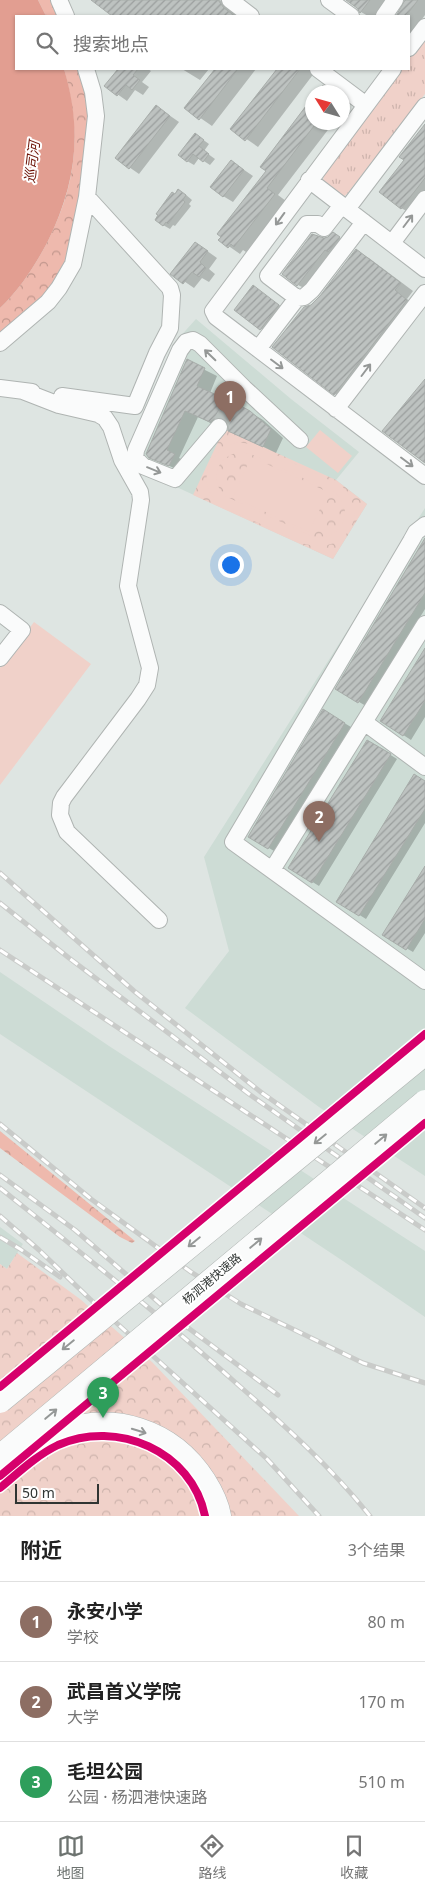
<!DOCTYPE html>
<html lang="zh">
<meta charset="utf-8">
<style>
:root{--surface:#fff;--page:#f6f6f6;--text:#222;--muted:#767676;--line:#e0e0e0;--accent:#6d7370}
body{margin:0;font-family:"Noto Sans","Noto Sans SC",sans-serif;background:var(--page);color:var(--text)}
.compass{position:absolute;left:305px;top:85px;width:45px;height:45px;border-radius:50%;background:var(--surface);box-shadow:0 1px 4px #0004;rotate:307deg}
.scale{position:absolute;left:15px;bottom:12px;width:84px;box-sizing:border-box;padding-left:5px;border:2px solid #303533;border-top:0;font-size:14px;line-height:18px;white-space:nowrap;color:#303533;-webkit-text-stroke:4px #fff;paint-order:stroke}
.you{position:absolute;left:230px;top:564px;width:18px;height:18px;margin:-12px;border:4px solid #fff;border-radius:50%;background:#1a73e8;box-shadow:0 0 0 8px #1a73e833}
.badge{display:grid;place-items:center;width:32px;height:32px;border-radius:50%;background:var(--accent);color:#fff;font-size:16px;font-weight:700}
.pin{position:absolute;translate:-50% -41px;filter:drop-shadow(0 1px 2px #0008)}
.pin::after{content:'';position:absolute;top:26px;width:18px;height:15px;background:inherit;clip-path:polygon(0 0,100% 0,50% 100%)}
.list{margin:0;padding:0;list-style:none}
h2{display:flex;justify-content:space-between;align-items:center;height:65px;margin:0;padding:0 20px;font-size:21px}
h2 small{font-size:16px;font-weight:400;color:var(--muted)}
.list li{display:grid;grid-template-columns:32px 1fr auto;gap:15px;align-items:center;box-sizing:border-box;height:80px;padding:0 20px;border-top:1px solid var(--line)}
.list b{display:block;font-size:19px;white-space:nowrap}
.list p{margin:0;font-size:16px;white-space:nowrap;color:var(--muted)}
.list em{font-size:16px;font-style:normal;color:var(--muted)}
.icon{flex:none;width:28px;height:28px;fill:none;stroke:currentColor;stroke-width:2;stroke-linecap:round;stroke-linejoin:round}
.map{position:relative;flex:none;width:425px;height:1516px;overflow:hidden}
.search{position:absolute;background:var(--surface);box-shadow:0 1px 4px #0004;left:15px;right:15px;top:15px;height:55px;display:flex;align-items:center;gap:12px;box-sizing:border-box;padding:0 18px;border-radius:0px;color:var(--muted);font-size:19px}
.sheet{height:305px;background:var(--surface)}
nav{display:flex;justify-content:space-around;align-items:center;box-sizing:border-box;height:70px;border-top:1px solid var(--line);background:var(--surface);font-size:14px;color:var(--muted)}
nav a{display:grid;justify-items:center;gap:2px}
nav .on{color:var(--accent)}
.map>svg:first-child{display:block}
.built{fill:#cddcd5}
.grass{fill:url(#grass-tufts)}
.forest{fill:url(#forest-crowns)}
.park{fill:url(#park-crowns)}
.pitch{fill:#f0d1c9;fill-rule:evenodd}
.water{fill:#e29e91}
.shadow{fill:#0003}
.building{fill:url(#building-hatch);stroke:#a8adaa}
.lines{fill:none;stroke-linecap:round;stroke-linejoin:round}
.minor-tunnel{stroke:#bbc2bf;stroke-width:16;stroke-dasharray:16 8;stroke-linecap:butt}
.minor-casing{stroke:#afb4b2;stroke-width:18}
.highway-casing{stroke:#afb4b2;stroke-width:25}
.minor{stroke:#fafbfb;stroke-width:16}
.highway{stroke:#fafbfb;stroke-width:24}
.rail-casing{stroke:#c9cbc9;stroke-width:5}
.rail{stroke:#fff;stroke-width:3;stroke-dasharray:9;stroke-linecap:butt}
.highway-bridge-casing{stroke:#afb4b2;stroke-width:25;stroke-linecap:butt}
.highway-bridge{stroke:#fafbfb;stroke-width:24}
.cycleway-casing{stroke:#fff;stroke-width:11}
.cycleway{stroke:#d6006c;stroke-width:8}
.oneway{stroke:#959897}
.labels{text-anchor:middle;stroke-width:4;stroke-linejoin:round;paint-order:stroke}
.street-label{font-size:12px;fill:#303533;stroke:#fff}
.water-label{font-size:14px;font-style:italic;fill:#6d1307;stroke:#fff}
</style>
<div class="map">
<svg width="425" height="1516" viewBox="0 0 425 1516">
<defs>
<pattern id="grass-tufts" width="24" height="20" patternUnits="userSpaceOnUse" patternTransform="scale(1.25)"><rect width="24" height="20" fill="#f0d1c9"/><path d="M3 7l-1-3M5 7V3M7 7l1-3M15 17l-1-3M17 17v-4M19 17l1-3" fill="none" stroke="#ceb4ad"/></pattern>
<pattern id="forest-crowns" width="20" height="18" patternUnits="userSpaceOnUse" patternTransform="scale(1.25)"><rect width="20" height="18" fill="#eeb9ad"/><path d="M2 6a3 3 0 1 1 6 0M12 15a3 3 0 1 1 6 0" fill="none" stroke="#c1978d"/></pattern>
<pattern id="park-crowns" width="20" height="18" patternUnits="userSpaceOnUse" patternTransform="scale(1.25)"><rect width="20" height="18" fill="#f0d1c9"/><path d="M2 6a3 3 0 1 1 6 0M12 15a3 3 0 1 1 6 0" fill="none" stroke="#ceb4ad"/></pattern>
<pattern id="building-hatch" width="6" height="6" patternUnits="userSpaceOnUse" patternTransform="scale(1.25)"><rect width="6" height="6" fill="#bdc2c0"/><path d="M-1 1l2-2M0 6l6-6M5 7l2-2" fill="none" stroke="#9a9e9d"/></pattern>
</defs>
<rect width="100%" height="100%" fill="#dee5e2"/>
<path class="built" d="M 196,319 L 291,399 L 359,452 L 336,480 L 367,504 L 333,559 L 133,467 L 153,394 L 177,340 Z
M 425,508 L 425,1176 L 319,1107 L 185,1008 L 229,951 L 204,857 Z
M 0,972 L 109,1046 L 425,1251 L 425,1317 L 343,1261 L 0,1034 Z
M 0,1227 L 23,1244 L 7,1269 L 0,1264 Z"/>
<path class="grass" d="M 425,38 L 425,94 L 347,194 L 343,197 L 323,183 L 324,170 L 402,69 L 409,69 L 409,59 Z"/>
<path class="forest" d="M 38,0 L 53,0 L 60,16 L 46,16 Z
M 64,69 L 82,69 L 91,103 L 75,240 L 55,284 L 0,338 L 0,308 C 20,289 34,267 47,243 C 77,183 82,134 64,69 Z
M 0,1131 L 135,1241 L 132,1243 L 120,1237 L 0,1148 Z"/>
<path class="park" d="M 224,429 L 336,480 L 367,504 L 333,559 L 193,495 Z
M 17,1253 L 80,1299 L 152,1362 L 299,1516 L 0,1516 L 0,1264 L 7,1269 Z"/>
<path class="pitch" d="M 320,430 L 352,456 L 338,473 L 306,447 Z
M 238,442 L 255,445 L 342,486 C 371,516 344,555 305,544 L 214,503 L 215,500 C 196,477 212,449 238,442 ZM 239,452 L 251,454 L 336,493 C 355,513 342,538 316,538 L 225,496 C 209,480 216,457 239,452 Z
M 251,457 L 328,492 L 309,532 L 233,497 Z
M 34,622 L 91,664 L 0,785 L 0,668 Z"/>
<path class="water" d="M 0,0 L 38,0 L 46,16 L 16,16 L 16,69 L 64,69 C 83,132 76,184 47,243 C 34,267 20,289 0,308 Z"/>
<path class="shadow" d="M 93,0 L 220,0 L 233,10 L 236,16 L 114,16 Z
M 348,0 L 388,0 L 376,16 L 368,16 L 361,12 L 358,7 Z
M 406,0 L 425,0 L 425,15 L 409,37 L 409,16 L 397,16 L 405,6 Z
M 119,69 L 148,69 L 151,71 L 142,82 L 149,87 L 143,95 L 135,90 L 127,101 L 106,86 Z
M 182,69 L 209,69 L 200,80 Z
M 216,69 L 256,69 L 212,126 L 186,108 Z
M 278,69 L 311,69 L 315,72 L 258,147 L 232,129 Z
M 342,99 L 348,104 L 342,111 Z
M 312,100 L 312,122 L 334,122 L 278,195 L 286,201 L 246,252 L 243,250 L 240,254 L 220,240 L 267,171 L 262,166 Z
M 156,106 L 179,122 L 139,174 L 116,158 Z
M 425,126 L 425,201 L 414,215 L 401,208 L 405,160 Z
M 195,134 L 209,144 L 204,151 L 215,159 L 210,165 L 199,158 L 194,165 L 187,161 Z
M 231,161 L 253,176 L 233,202 L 223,196 Z
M 185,194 L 192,200 L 189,204 L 191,206 L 175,226 L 173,225 L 170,229 L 163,225 L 175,195 Z
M 333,234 L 343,240 L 308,290 L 298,285 L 324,239 L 329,238 Z
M 196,243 L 217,258 L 209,269 L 215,274 L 209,282 L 202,278 L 194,288 L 172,273 Z
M 356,251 L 369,258 L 413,291 L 407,299 L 419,308 L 348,401 L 335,394 L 274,347 L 321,297 Z
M 253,287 L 288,311 L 270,334 L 261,329 Z
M 187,361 L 217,376 L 210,393 L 235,407 L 235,413 L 250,412 L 263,420 L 283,438 L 276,453 L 229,430 L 229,424 L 223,429 L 198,417 L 179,458 L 187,462 L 182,472 L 149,456 Z
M 425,539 L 425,609 L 366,706 L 337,689 Z
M 425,650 L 425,717 L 411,740 L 382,721 Z
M 324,711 L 351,727 L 274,851 L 249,836 Z
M 368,741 L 397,759 L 319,886 L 290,868 Z
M 425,782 L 425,823 L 366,919 L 337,901 Z
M 425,868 L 425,933 L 413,952 L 384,935 Z"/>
<path class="building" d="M 91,0 L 218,0 L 224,8 L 235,16 L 112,16 Z
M 346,0 L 370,0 L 360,13 L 357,8 Z
M 405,0 L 418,0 L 406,16 L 396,16 Z
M 118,69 L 138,69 L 133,75 L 140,80 L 132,90 L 126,85 L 117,96 L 104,86 Z
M 215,69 L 238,69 L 199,120 L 184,108 Z
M 277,69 L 300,69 L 245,141 L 230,129 Z
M 323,85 L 333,92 L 317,92 Z
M 312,98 L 312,122 L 317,122 L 267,188 L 275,194 L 234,247 L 231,244 L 228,248 L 218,240 L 221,237 L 217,234 L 266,171 L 260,167 Z
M 156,105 L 170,116 L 129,169 L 115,158 Z
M 425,124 L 425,178 L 401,209 L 379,192 L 404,160 L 399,157 Z
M 195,133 L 204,140 L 199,146 L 209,154 L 203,162 L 193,154 L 187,162 L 178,155 Z
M 231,160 L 244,170 L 223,197 L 210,187 Z
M 178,189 L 186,195 L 183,200 L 185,202 L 168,224 L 166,222 L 163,226 L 155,220 L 158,215 L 156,214 L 172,192 L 175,194 Z
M 333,232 L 340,237 L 328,252 L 325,250 L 297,286 L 282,274 L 312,234 L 324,238 L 328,237 Z
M 195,242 L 208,251 L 200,262 L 206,268 L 199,277 L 192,272 L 183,284 L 170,274 Z
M 356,249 L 401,283 L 395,290 L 407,300 L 334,395 L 272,347 L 304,307 L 311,305 L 320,296 Z
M 253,285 L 279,305 L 260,330 L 234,310 Z
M 187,359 L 205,368 L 197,386 L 223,398 L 222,405 L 226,410 L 235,412 L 241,406 L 250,411 L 271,429 L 263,447 L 228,431 L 228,423 L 221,417 L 215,418 L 210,422 L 185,411 L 167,450 L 175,454 L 169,466 L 149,458 L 146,454 Z
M 425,379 L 425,463 L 382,431 Z
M 425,538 L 425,593 L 358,703 L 335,689 Z
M 425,648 L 425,701 L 403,736 L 380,721 Z
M 323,709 L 345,723 L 268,849 L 248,837 Z
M 367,740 L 391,754 L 312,883 L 288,868 Z
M 414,774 L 425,781 L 425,809 L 359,916 L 336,902 Z
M 425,866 L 425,919 L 406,950 L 382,935 Z"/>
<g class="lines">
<path class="minor-tunnel" d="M 219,427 L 232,402"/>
<defs>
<path id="minor" d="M 59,0 L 66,16
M 230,0 L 251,16
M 329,0 L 351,16
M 384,16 L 395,0
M 409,48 L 425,27
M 318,69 L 366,105
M 393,69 L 213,311 L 216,317 L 425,476
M 309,180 L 425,269
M 347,209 L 425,106
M 392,243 L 425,199
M 297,298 L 268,276 L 307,224 L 318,224 L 324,228 L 342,205
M 0,343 L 48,302 L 59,288 L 73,264 L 87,197 L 96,116 L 93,92 L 86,69
M 258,349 L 297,298 L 304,297 L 312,290 L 364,222
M 0,388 L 32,392
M 244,388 L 300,440
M 23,391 L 59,405 L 98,414 L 105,418 L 111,427 L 122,460 L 140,492 L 141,500 L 128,586 L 150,668 L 147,685 L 138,699 L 64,797 L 61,803 L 60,815 L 67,832 L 159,920
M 62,396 L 135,406 L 157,353 L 170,328 L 172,295 L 170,288 L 87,197
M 336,409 L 425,293
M 219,427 L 175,479 L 143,466 L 135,458 L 136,450 L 180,350 L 186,342 L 193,340 L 200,344 L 244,388 L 232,402
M 425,525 L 416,532 L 411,541 L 233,842 L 425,981
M 0,613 L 22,630 L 0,658
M 364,722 L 425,767
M 272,870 L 425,624"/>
<path id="highway" d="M 0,1473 C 18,1459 35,1443 57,1434 C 112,1411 172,1431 204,1481 C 211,1492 217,1504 219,1516"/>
</defs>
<use href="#minor" class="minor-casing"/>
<use href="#highway" class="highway-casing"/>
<use href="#minor" class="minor"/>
<use href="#highway" class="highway"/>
<defs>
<path id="rail" d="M 0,873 L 134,991 L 262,1093 L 425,1208
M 0,903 L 69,958 L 249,1094 L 425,1218
M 0,950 L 425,1230
M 0,1124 L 91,1199 L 191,1272 L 241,1304 L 363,1363 L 425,1383
M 0,1175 L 75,1230 L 187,1327 L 278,1395
M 0,1188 C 80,1252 160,1315 236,1383 C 284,1425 330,1466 370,1516
M 0,1216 L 39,1250 L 90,1299 L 267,1459 L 319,1516
M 0,1237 L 20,1249 L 60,1277"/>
</defs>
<use href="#rail" class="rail-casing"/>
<use href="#rail" class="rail"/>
<defs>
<path id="highway-bridge" d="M 0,1401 L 425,1053
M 0,1457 L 425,1102"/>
</defs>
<use href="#highway-bridge" class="highway-bridge-casing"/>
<use href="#highway-bridge" class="highway-bridge"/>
<defs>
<path id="cycleway" d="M 0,1387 L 425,1034
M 0,1476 L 425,1123
M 0,1488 C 18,1473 37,1455 58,1445 C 117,1419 192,1451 205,1516"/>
</defs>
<use href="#cycleway" class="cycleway-casing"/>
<use href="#cycleway" class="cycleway"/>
</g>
<defs><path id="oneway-shaft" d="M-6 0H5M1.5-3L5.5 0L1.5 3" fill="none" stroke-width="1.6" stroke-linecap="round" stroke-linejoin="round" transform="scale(1.25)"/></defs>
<g class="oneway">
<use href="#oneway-shaft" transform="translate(280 219) rotate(126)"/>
<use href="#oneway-shaft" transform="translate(408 221) rotate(-53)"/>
<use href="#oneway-shaft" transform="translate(210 355) rotate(-136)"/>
<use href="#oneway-shaft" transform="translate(277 364) rotate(37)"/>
<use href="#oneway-shaft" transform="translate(366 370) rotate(-53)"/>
<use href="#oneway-shaft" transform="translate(407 462) rotate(37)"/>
<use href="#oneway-shaft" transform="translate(154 470) rotate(22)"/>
<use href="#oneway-shaft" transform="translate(320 1139) rotate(141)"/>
<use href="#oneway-shaft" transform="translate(381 1139) rotate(-40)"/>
<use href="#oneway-shaft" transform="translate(194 1242) rotate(141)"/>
<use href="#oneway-shaft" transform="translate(256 1243) rotate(-40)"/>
<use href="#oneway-shaft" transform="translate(68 1345) rotate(141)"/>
<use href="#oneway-shaft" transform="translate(51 1414) rotate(-40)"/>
<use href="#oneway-shaft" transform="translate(139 1431) rotate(17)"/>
</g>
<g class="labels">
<g class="street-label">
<text transform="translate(212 1279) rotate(-40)" y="4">杨泗港快速路</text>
</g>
<g class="water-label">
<text transform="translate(32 162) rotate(-83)" y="5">巡司河</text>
</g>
</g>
</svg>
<svg class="compass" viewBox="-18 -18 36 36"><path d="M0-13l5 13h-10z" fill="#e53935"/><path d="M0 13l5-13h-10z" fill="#767676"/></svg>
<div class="scale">50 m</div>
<div class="you"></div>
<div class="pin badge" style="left:230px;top:422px;background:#8d6e63">1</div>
<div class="pin badge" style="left:319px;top:842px;background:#8d6e63">2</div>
<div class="pin badge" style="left:103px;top:1418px;background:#2e9e5b">3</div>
<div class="search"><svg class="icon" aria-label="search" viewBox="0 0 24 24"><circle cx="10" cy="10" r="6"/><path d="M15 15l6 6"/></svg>搜索地点</div>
</div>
<section class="sheet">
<h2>附近<small>3个结果</small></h2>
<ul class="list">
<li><span class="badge" style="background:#8d6e63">1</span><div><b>永安小学</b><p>学校</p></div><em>80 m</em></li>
<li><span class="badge" style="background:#8d6e63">2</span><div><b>武昌首义学院</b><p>大学</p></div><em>170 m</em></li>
<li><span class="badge" style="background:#2e9e5b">3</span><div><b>毛坦公园</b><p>公园 · 杨泗港快速路</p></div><em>510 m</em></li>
</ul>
</section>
<nav>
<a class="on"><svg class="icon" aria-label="map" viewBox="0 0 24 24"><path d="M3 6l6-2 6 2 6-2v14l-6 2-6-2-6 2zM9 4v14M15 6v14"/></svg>地图</a>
<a><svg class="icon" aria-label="directions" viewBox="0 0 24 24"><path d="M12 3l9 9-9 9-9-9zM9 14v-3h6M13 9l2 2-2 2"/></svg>路线</a>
<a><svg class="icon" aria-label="saved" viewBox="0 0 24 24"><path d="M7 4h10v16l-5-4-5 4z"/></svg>收藏</a>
</nav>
